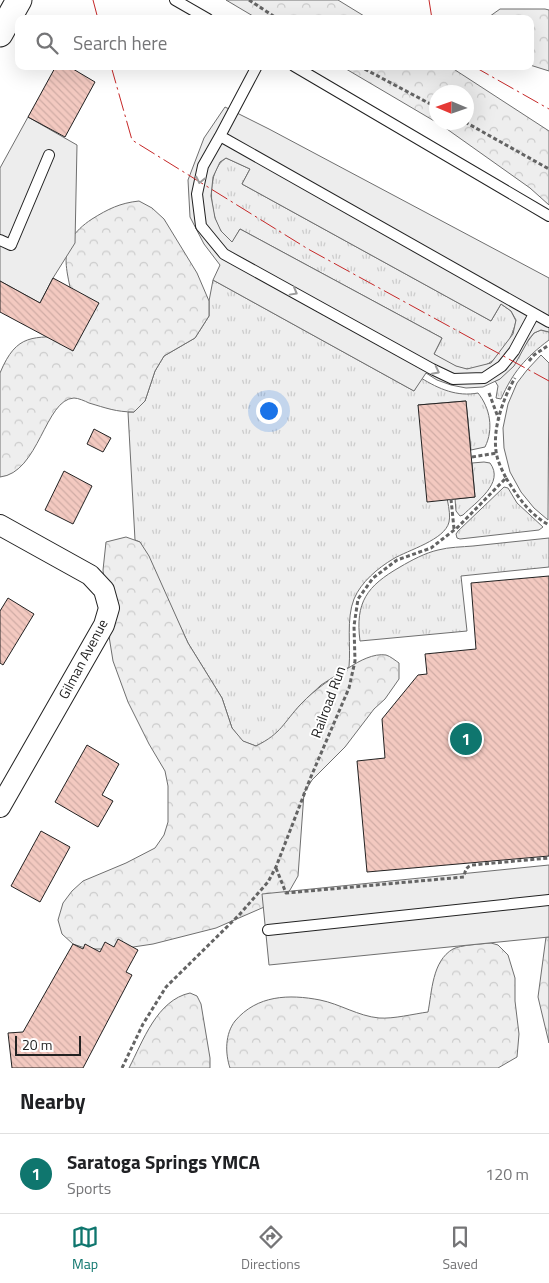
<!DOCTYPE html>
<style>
:root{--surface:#fff;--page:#f6f6f6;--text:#202124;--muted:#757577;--line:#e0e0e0;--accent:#0f766e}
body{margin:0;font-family:"Titillium Web",sans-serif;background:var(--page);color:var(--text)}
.compass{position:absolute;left:429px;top:85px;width:45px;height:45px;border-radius:50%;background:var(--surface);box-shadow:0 5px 20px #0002;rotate:272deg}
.scale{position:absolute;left:15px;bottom:12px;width:66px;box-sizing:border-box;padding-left:5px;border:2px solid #222;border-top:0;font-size:14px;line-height:18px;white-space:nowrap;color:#222;-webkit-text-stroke:4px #fff;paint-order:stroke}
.you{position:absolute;left:268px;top:410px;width:18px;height:18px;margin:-12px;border:4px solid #fff;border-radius:50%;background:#1a73e8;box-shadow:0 0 0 8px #1a73e833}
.badge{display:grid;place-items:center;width:32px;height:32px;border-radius:50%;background:var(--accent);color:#fff;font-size:16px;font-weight:700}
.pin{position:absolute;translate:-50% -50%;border:2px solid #fff;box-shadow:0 1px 5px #0006}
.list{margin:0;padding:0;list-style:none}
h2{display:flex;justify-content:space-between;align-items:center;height:65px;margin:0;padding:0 20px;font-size:21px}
h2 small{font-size:16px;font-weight:400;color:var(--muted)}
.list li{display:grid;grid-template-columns:32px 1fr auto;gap:15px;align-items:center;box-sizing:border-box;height:80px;padding:0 20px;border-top:1px solid var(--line)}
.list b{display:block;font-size:19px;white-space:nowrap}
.list p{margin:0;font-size:16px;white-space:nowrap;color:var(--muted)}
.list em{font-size:16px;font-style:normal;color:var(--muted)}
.icon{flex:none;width:28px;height:28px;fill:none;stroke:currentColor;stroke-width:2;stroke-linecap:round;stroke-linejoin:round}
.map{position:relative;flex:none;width:549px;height:1068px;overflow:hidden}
.search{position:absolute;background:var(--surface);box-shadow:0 5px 20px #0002;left:15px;right:15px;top:15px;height:55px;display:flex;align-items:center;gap:12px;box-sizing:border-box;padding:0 18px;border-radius:10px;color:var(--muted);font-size:19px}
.sheet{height:145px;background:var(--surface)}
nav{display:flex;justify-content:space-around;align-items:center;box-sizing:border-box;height:70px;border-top:1px solid var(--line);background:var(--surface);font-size:14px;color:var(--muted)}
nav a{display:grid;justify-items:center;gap:2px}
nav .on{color:var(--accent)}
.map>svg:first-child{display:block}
.grass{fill:url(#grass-tufts);stroke:#6f6f6f}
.forest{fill:url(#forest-crowns);stroke:#6f6f6f}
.parking{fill:#ededed;stroke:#6f6f6f;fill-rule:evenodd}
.building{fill:url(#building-back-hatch);stroke:#222}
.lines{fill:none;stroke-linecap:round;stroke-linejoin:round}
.service-casing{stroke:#222;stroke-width:12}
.minor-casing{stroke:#222;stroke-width:22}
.tertiary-casing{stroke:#222;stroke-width:27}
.path{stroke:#646464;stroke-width:3;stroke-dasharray:4 2.5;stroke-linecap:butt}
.service{stroke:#fff;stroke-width:10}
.minor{stroke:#fff;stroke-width:20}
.tertiary{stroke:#fff;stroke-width:25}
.power{stroke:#c62828;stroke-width:1;stroke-dasharray:18 4 2.5 4;stroke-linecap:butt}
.oneway{stroke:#9c9c9c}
.labels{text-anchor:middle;stroke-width:4;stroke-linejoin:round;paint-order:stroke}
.street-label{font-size:14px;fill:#222;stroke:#fff}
</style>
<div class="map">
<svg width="549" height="1068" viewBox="0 0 549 1068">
<defs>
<pattern id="grass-tufts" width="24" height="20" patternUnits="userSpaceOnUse" patternTransform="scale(1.25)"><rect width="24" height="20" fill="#eee"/><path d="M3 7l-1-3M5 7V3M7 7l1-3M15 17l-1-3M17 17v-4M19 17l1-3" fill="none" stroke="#ccc"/></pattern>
<pattern id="forest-crowns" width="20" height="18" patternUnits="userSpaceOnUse" patternTransform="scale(1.25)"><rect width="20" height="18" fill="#eee"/><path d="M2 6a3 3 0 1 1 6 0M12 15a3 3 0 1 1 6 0" fill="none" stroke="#ccc"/></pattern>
<pattern id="building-back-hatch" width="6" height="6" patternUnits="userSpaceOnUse" patternTransform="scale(1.25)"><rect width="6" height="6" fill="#f3c9c0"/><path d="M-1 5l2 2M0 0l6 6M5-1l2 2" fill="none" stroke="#d0aca5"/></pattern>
</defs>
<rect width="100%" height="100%" fill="#fff"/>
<path class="grass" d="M 226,158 L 250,169 L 242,184 L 491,321 L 501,304 L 511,311 L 516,321 C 511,344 493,371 466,369 C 455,368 444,360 434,354 L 442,338 L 240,229 L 232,243 C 229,239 224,235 221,231 C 209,214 206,170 226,158 Z
M 213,280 L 414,391 L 421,378 C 439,389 457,397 478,393 C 490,408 494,429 485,447 L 471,450 L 466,401 L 418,405 C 425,427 454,504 449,522 C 445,540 408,550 393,559 C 378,568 361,582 354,599 C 346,619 351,646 349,667 L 321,685 L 300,705 L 281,729 L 270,739 L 256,746 L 242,741 L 232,728 L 222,698 L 188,643 L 140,542 L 135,540 L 128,412 L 134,412 L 145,401 L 155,371 L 164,356 L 195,338 L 209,316 L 209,301 Z
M 541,330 L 549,332 L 549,340 C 525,358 513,372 501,399 L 496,398 L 498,386 L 495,381 L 500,379 L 534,333 Z
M 484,462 L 490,463 C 505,483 476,502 463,515 L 460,516 L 456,511 L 455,499 L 475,497 L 472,463 Z
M 504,487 L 508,488 L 517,503 L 543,527 L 539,530 L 460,539 L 457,538 L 456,534 L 458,531 Z
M 549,538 L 549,567 L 461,576 L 467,631 L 360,641 C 355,602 367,586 400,567 C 412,560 425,553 438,550 C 449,547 462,547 473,546 C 498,543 524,541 549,538 Z"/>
<path class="forest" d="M 226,0 L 338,0 L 369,19 L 258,19 Z
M 500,9 L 545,9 L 549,10 L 549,71 L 530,65 L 530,19 L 486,19 Z
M 341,66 L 449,66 L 549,131 L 549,205 L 530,188 L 437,122 L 466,122 L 466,92 L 436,92 L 436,122 Z
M 139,201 L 152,208 L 164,219 L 197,273 L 209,301 L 209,316 L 195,338 L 164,356 L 155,371 L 145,401 L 134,412 C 116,412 106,408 89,403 C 85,401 78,398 74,398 C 45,399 39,473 0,477 L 0,373 C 17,332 33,338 72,336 C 74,331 77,326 77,321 C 77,316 75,311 74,306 C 67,268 54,244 92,219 C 108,209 120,203 139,201 Z
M 126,537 L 140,542 L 149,556 L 188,643 L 222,698 L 232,728 L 243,741 L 256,746 C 282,733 283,723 301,704 C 315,689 332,678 350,667 C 359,661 374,653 386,655 C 390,656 396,661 399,663 L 399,679 L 385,699 L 374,709 L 345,747 L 312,780 L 304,793 L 298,876 L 290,890 L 278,901 L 216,928 L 153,944 L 120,949 L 88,949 L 73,944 L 62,934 L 58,920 L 63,903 L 72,891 L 83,881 L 126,863 L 155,848 L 164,835 L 168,822 L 168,786 L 165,771 L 149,744 L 128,702 L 113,661 L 108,630 L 103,570 L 106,542 Z
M 546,937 L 549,937 L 549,1043 L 538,997 Z
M 491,943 L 498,945 L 508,955 L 515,978 L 515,1001 L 519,1034 L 517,1057 L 498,1068 L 230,1068 C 225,1053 225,1034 235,1021 C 257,995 289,994 320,1000 C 340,1004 358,1016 379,1018 C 394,1019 413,1014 428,1012 C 432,992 432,961 453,949 C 460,945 482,944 491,943 Z
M 190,993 L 197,996 L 201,1004 L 210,1058 L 210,1068 L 129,1068 C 143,1041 157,1000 190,993 Z"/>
<path class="parking" d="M 225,107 L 269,129 L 549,278 L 549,332 L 541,330 L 534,333 L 529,339 L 514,366 L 500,379 L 483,387 L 466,388 L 451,385 L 437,380 L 426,373 L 414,391 L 213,280 L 220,265 L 204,244 L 190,217 L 188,180 L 204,138 ZM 226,158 L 250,169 L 242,184 L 491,321 L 501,304 L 511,311 L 516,320 L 513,334 L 491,363 L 467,369 L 456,366 L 434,354 L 442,338 L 240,229 L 232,242 L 221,231 L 215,218 L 211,196 L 213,177 L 220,162 Z
M 28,117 L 77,145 L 75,243 L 53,278 L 40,303 L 0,281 L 0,168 Z
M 541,355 L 549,363 L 548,520 L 534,508 L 521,492 L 510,472 L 504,448 L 503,428 L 508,404 L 517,383 L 527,370 Z
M 549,865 L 549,937 L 269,965 L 262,894 Z"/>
<path class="building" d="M 56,66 L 68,66 L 95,82 L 65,137 L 28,117 Z
M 53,278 L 99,303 L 73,351 L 0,312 L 0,281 L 40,303 Z
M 466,401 L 475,497 L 427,502 L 418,405 Z
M 94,429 L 111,438 L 103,452 L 87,444 Z
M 64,471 L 92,486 L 73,524 L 45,510 Z
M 549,576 L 549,856 L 367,872 L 357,761 L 385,758 L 382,719 L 418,675 L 427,674 L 425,654 L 476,649 L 471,583 Z
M 8,598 L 34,614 L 3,665 L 0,663 L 0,611 Z
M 87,745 L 119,764 L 102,795 L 113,801 L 98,827 L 55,802 Z
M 41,831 L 70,847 L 40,902 L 11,886 Z
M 118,939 L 138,950 L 126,972 L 132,975 L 83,1068 L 12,1068 L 8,1033 L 23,1032 L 73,944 L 83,949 L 85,944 L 100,952 L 105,942 L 114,947 Z"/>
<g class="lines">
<defs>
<path id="service" d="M 175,0 L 208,19
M 257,66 L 220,136 L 549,322
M 294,66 L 549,216
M 220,136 L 203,166 L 197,194 L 201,226 L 224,254 L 432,369 L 453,379 L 484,378 L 502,366 L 514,351 L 534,314
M 0,240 L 11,245 L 49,155
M 268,930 L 549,900"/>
<path id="minor" d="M 0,525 L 90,575 L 104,590 L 109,608 L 104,625 L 0,807"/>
<path id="tertiary" d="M 0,34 L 19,0"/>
</defs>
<use href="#service" class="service-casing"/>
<use href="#minor" class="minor-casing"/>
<use href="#tertiary" class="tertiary-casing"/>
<path class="path" d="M 249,0 L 278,19
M 359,66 L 436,107
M 465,122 L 549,169
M 529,361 L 534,355 L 549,345
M 489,393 L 499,420
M 472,457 L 497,453
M 506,478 C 518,497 529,514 549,525
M 451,499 L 454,529
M 276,868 L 286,893 L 464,877 C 465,871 466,867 472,865 L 549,858
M 122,1068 L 143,1024 L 166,987 L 239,915 L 268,882 L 276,867 L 310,779 L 349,688 L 355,661 L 354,626 L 358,599 L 373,578 L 397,560 L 431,548 L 458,527 L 506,478 C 503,472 500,466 498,460 C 490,435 502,400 515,378"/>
<use href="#service" class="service"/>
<use href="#minor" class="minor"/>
<use href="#tertiary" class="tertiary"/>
<path class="power" d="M 93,0 L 98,19
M 429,0 L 432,19
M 111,66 L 132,140 L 308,249 L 549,381
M 473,66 L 549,109"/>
</g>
<defs><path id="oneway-chevron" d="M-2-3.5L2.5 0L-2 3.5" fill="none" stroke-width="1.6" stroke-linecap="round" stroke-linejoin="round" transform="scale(1.25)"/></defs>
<g class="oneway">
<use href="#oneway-chevron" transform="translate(200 180) rotate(102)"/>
<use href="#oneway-chevron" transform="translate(294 292) rotate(29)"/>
<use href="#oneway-chevron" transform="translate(436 371) rotate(27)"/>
</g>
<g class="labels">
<g class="street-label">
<text transform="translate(83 659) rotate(-62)" y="5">Gilman Avenue</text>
<text transform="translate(328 702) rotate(-70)" y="5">Railroad Run</text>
</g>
</g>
</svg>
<svg class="compass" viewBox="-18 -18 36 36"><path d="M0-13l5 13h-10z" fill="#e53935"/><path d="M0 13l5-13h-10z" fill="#757577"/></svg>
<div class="scale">20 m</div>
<div class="you"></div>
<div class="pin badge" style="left:466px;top:739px">1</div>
<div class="search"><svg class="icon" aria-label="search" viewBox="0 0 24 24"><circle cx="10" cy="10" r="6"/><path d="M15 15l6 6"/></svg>Search here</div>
</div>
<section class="sheet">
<h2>Nearby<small></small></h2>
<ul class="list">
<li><span class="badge">1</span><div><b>Saratoga Springs YMCA</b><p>Sports</p></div><em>120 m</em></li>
</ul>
</section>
<nav>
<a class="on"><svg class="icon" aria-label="map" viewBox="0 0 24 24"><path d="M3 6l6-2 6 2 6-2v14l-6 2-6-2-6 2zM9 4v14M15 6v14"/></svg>Map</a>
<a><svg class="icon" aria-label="directions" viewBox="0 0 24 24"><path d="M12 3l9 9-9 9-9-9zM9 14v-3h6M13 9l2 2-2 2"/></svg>Directions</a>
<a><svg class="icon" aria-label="saved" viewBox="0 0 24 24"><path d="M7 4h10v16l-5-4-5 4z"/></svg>Saved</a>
</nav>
